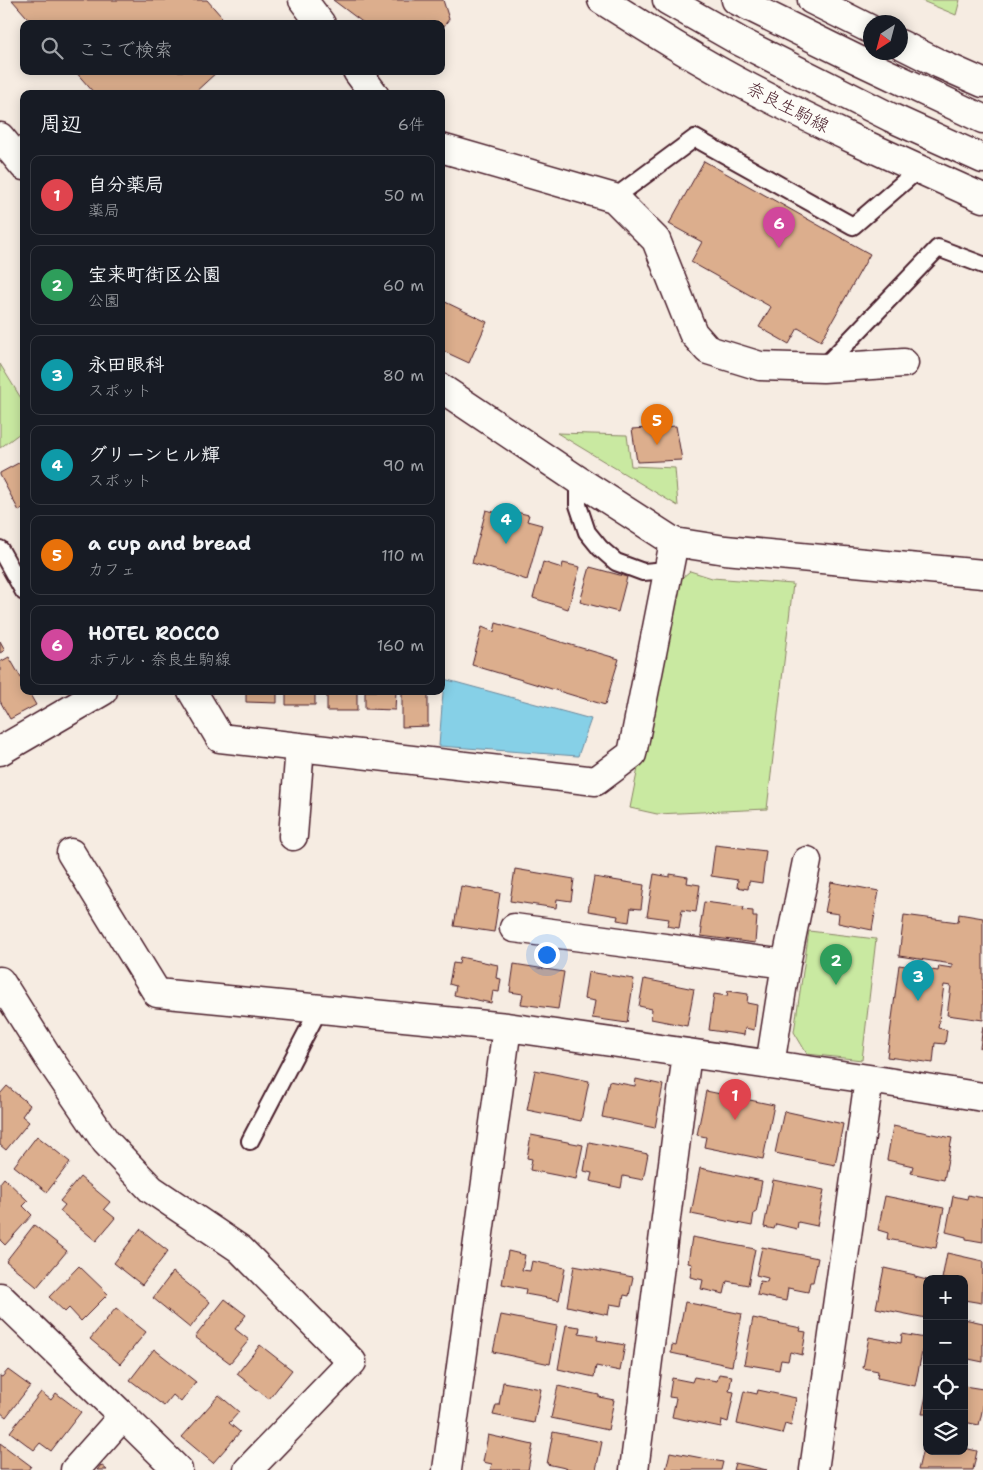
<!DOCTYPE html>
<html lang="ja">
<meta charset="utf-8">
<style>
:root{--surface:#171b24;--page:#20242c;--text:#f1f3f6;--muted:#9ea1a6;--line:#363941;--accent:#1f6fb2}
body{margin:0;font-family:"Shantell Sans","Klee One",sans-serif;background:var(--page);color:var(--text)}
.controls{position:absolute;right:15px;bottom:15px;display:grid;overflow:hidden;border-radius:10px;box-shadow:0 2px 12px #0003}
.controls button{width:45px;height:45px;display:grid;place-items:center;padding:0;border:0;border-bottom:1px solid var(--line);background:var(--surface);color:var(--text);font:25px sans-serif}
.compass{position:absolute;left:863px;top:15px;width:45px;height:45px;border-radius:50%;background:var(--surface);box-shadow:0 2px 12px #0003;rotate:216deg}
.you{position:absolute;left:546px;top:954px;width:18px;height:18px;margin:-12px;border:4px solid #fff;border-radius:50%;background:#1a73e8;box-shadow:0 0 0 8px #1a73e833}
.badge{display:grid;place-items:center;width:32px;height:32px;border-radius:50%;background:var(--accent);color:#fff;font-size:16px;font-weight:700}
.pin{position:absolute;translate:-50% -41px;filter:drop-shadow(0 1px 2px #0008)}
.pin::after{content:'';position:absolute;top:26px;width:18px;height:15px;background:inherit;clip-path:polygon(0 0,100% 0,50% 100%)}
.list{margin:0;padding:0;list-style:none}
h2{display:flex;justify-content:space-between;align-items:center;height:65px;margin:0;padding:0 20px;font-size:21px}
h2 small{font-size:16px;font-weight:400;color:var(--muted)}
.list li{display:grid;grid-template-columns:32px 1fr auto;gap:15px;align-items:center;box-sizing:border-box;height:80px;margin:0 10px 10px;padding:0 10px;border:1px solid var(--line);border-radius:10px}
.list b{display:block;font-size:19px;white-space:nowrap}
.list p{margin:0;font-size:16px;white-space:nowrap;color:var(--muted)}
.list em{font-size:16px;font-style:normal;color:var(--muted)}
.icon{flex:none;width:28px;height:28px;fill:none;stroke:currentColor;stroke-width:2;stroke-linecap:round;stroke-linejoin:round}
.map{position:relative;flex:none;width:983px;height:1470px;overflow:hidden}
.search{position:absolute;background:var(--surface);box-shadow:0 2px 12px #0003;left:20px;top:20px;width:425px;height:55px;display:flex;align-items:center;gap:12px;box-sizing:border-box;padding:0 18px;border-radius:10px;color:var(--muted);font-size:19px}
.panel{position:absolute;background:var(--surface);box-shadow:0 2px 12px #0003;left:20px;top:90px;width:425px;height:605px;border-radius:10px}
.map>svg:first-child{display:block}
.green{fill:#c9e9a1;stroke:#8a8466}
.water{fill:#86d0e7;stroke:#6e899c}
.building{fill:#dcae8d;stroke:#4a1f2b}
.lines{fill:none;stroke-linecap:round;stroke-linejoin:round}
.lane-casing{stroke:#4a1f2b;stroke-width:20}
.street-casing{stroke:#4a1f2b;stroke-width:31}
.secondary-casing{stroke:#4a1f2b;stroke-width:31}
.primary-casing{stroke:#4a1f2b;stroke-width:31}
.highway-casing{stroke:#4a1f2b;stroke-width:31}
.lane{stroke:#fdfcf7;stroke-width:16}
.street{stroke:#fdfcf7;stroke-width:28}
.secondary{stroke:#fdfcf7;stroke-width:28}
.primary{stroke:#fdfcf7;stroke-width:28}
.highway{stroke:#fdfcf7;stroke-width:28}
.labels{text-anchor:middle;stroke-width:4.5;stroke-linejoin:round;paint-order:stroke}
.street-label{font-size:18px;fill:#4a1f2b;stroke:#fdfcf7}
</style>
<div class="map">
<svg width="983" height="1470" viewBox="0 0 983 1470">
<rect width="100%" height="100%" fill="#f6ece2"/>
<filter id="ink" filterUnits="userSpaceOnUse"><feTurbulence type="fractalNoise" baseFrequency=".02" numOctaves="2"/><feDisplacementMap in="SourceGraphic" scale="10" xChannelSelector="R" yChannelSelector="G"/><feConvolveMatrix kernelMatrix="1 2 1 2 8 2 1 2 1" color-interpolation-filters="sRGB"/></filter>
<g filter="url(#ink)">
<path class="green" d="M 920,0 L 960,0 L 956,15 Z
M 0,364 L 24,403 L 24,430 L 0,448 Z
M 557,433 L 627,435 L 631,466 L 675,468 L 678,506 Z
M 690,571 L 712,578 L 793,584 L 767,809 L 657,814 L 630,808 L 675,584 Z
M 809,931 L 876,939 L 862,1060 L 807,1054 L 794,1032 Z"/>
<path class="water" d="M 444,679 L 591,719 L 578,756 L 439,746 Z"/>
<path class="building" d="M 12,0 L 207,0 L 228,24 L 33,24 Z
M 333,0 L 443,0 L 449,19 L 441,30 L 441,24 L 365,24 Z
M 75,71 L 218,71 L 193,94 L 95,94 Z
M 704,161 L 870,254 L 821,341 L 798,328 L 789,344 L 759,327 L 771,307 L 691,262 L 702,242 L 669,224 Z
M 441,300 L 487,322 L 469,363 L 441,350 Z
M 676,426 L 682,460 L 637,462 L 632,429 Z
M 24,460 L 24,508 L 19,511 L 0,475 L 0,473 Z
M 503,509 L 529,515 L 527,521 L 542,525 L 527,580 L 472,563 L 486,510 L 502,514 Z
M 543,562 L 562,568 L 563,563 L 580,567 L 568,609 L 533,598 Z
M 590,567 L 627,577 L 618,612 L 580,602 Z
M 496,623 L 619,659 L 605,705 L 472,665 L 482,627 L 494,632 Z
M 0,641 L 5,650 L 0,653 Z
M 9,657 L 24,683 L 24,691 L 28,691 L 36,705 L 10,719 L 0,701 L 0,662 Z
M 246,691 L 277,691 L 277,703 L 246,702 Z
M 286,691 L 315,691 L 315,705 L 286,705 Z
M 327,691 L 357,691 L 357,711 L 327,711 Z
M 365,691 L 396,691 L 395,710 L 365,709 Z
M 402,691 L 428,691 L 428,726 L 402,727 Z
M 715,845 L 766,851 L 762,883 L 749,881 L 748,889 L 737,887 L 738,880 L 711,876 Z
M 515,869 L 574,879 L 571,901 L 557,899 L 556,908 L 510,901 Z
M 654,874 L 670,877 L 670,874 L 688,877 L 687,883 L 700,885 L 696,912 L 682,910 L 679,928 L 667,926 L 669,919 L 647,916 Z
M 594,877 L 644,885 L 641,909 L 631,908 L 629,922 L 617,920 L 618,916 L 588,911 Z
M 831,882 L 879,891 L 872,930 L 838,923 L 839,914 L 825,912 Z
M 461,886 L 500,893 L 494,932 L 454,926 Z
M 704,902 L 744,907 L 743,910 L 753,911 L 753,917 L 757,917 L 755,943 L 701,936 L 702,928 L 700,928 Z
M 959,914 L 983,918 L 983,1020 L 947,1015 L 951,986 L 944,985 L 938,1028 L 947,1030 L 945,1044 L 935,1043 L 933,1063 L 887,1057 L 899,965 L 938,971 L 939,966 L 952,968 L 952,964 L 899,956 L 904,915 L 958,922 Z
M 460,957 L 498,965 L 496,978 L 501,979 L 499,992 L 493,991 L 491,1003 L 454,995 L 456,986 L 449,984 L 453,963 L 459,964 Z
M 514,964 L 564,972 L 558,1009 L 521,1004 L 523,994 L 510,992 Z
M 588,972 L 634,979 L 627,1023 L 592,1018 L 595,1001 L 584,999 Z
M 644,979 L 694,989 L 687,1026 L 651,1019 L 652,1009 L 639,1006 Z
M 728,991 L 748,994 L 747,1003 L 757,1005 L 754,1030 L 745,1028 L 744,1035 L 709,1030 L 714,994 L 727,996 Z
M 983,1026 L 983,1048 L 980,1048 Z
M 535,1070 L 589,1081 L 581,1121 L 527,1110 Z
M 636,1079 L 663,1085 L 655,1128 L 602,1117 L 609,1081 L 635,1086 Z
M 7,1086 L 30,1105 L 22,1116 L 29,1122 L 6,1150 L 0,1145 L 0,1094 Z
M 706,1091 L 774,1105 L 763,1159 L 704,1147 L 706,1137 L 697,1135 Z
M 784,1111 L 843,1124 L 835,1165 L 775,1153 Z
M 893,1126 L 952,1138 L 944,1180 L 911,1173 L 913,1166 L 887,1160 Z
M 531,1135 L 583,1145 L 576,1179 L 530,1170 L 532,1159 L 527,1158 Z
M 37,1136 L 70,1162 L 47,1192 L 14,1166 Z
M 589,1142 L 648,1154 L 643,1180 L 623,1176 L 621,1188 L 590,1181 L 592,1173 L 584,1171 Z
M 700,1168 L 762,1181 L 756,1213 L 754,1213 L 752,1226 L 691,1214 Z
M 80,1177 L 110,1202 L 104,1209 L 115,1218 L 96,1241 L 60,1211 L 65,1205 L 60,1201 Z
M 4,1178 L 28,1201 L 23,1206 L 32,1215 L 5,1245 L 0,1240 L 0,1183 Z
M 773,1180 L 824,1190 L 817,1226 L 798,1222 L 797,1229 L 776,1224 L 774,1229 L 764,1227 Z
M 968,1195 L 983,1198 L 983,1242 L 966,1239 L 966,1237 L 946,1232 L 953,1196 L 967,1199 Z
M 885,1196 L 944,1208 L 936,1248 L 887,1239 L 888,1233 L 878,1230 Z
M 34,1225 L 67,1251 L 37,1287 L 6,1261 Z
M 140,1229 L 168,1251 L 142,1285 L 114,1263 Z
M 692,1237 L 755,1249 L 748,1285 L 727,1281 L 724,1294 L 701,1289 L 703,1280 L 690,1277 L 692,1264 L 688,1263 Z
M 762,1247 L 818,1258 L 813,1282 L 810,1282 L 808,1292 L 788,1288 L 786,1301 L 757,1295 L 760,1281 L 767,1282 L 768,1278 L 756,1275 Z
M 508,1251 L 525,1255 L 522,1270 L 530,1271 L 532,1261 L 565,1268 L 559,1300 L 525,1294 L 526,1289 L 502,1284 Z
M 947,1253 L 983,1261 L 982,1303 L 964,1300 L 964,1279 L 942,1279 Z
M 79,1266 L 108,1294 L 81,1321 L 69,1308 L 65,1312 L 49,1297 Z
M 574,1266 L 633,1277 L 629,1296 L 624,1295 L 622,1306 L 610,1304 L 608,1315 L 567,1306 Z
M 884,1268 L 915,1275 L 915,1277 L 927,1280 L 926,1318 L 876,1308 Z
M 173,1272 L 210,1302 L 190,1328 L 153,1298 Z
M 225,1299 L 246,1315 L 235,1329 L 249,1340 L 230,1363 L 195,1337 Z
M 685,1302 L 742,1314 L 732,1366 L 671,1353 L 672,1345 L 676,1346 Z
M 116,1308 L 146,1332 L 120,1364 L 90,1339 Z
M 501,1315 L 557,1326 L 550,1364 L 493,1352 Z
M 753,1318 L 801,1328 L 800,1331 L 806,1332 L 802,1355 L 790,1352 L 788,1361 L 781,1360 L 779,1370 L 744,1364 Z
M 964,1319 L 983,1323 L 983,1362 L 964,1358 Z
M 566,1325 L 580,1327 L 579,1333 L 598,1336 L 597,1340 L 625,1345 L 620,1371 L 596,1366 L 594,1377 L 558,1369 Z
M 902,1334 L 925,1338 L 915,1386 L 877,1378 L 878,1371 L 863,1368 L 869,1337 L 901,1343 Z
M 260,1345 L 292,1370 L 269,1399 L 237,1374 Z
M 154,1349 L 196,1382 L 181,1402 L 173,1395 L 164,1406 L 130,1380 Z
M 8,1370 L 30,1386 L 6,1417 L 0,1412 L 0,1376 L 2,1377 Z
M 719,1374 L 732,1376 L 729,1391 L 734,1392 L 728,1422 L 722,1420 L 721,1427 L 672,1417 L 676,1398 L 669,1397 L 672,1378 L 692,1382 L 694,1377 L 717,1381 Z
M 503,1382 L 541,1389 L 534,1423 L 493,1415 L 496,1405 L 499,1405 Z
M 558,1386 L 599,1395 L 599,1397 L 614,1400 L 608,1430 L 551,1418 Z
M 964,1386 L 983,1389 L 983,1407 L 979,1425 L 964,1422 Z
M 758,1390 L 796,1398 L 791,1426 L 785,1424 L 782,1434 L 737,1424 L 744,1391 L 757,1394 Z
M 927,1391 L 927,1414 L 922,1414 Z
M 41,1392 L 51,1400 L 56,1393 L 81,1412 L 51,1451 L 40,1443 L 34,1450 L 10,1432 Z
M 219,1395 L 239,1412 L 229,1423 L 240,1432 L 213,1463 L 182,1437 Z
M 553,1432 L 602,1442 L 596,1470 L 574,1470 L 547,1464 Z
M 488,1435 L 533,1445 L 528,1470 L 490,1470 L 492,1464 L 483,1462 Z
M 925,1440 L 927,1441 L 927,1451 L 964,1451 L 964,1448 L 977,1451 L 973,1470 L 918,1470 Z
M 0,1443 L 31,1466 L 28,1470 L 0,1470 Z
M 670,1452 L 723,1462 L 721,1470 L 666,1470 Z
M 735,1463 L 767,1470 L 733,1470 Z
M 101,1465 L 107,1470 L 97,1470 Z"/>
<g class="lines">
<defs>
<path id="lane" d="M 614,198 L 695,138 L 853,226 L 919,169
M 823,368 L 938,248 L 983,265
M 578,480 L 578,505 L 587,532 L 600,548 L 616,562 L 643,572 L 668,570
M 0,549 L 24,592
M 250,1141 L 319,1009"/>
<path id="street" d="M 303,0 L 321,24
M 357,71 L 374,94
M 441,148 L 614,198 L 656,240 L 693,333 L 708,350 L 760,366 L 823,368 L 904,363
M 192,691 L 220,738 L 596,781 L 632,754 L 674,542
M 0,751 L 103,691
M 293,836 L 300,747
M 71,853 L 157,993 L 507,1027 L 869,1079 L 983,1097
M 514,928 L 786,964
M 0,981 L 48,1057 L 106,1142 L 151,1189 L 240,1249 L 352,1362 L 248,1470
M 770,1065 L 786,964 L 807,861
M 0,1297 L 123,1416 L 75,1470
M 123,1416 L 178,1470
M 447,1470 L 507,1027
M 634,1470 L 687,1053
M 814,1470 L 869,1079"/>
<path id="secondary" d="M 0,137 L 24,166
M 441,388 L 578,480 L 674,542 L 725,550 L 983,574"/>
<path id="primary" d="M 602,0 C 651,31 700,62 752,89 C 828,129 905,163 983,198
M 736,0 L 856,59 L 983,119
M 812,0 L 870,29
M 900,44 L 940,64 L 983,83"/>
<path id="highway" d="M 667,0 L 739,41 L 890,117 L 983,159"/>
</defs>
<use href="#lane" class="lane-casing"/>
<use href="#street" class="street-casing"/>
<use href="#secondary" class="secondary-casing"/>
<use href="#primary" class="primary-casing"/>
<use href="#highway" class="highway-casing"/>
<use href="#lane" class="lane"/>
<use href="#street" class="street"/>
<use href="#secondary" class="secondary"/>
<use href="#primary" class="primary"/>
<use href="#highway" class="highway"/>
</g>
</g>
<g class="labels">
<g class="street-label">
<text transform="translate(788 107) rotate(27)" y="6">奈良生駒線</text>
</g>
</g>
</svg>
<div class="controls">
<button>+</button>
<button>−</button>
<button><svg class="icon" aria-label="locate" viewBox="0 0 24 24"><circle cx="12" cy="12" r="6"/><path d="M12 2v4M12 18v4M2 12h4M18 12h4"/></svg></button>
<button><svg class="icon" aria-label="layers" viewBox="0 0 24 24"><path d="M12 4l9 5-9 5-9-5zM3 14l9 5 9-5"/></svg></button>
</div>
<svg class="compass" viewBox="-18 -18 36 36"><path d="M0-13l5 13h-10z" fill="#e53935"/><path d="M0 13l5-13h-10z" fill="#9ea1a6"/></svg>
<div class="you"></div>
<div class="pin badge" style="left:735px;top:1120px;background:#e0444e">1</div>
<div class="pin badge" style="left:836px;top:985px;background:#2e9e5b">2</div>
<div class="pin badge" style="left:918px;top:1001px;background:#0f9aa8">3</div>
<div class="pin badge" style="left:506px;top:544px;background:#0f9aa8">4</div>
<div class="pin badge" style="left:657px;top:445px;background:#e8710a">5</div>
<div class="pin badge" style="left:779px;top:248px;background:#d1479c">6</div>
<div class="search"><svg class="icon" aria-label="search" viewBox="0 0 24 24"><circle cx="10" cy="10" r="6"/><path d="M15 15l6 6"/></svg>ここで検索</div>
<section class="panel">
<h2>周辺<small>6件</small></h2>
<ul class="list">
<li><span class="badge" style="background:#e0444e">1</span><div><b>自分薬局</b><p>薬局</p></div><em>50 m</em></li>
<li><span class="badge" style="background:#2e9e5b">2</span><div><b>宝来町街区公園</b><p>公園</p></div><em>60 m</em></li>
<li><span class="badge" style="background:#0f9aa8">3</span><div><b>永田眼科</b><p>スポット</p></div><em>80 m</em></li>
<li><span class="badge" style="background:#0f9aa8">4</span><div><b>グリーンヒル輝</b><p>スポット</p></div><em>90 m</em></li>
<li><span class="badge" style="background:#e8710a">5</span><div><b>a cup and bread</b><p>カフェ</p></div><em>110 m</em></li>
<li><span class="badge" style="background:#d1479c">6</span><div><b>HOTEL ROCCO</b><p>ホテル · 奈良生駒線</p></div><em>160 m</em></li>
</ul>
</section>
</div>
